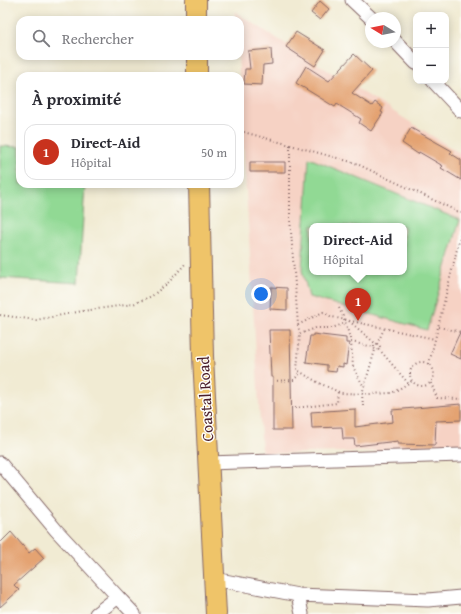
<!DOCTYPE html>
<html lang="fr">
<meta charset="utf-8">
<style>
:root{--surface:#fff;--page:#f2f2f3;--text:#2b2b33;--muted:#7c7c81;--line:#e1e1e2;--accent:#c8321e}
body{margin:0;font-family:"Gentium Book Plus",serif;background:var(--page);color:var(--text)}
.controls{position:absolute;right:12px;top:12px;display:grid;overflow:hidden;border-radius:8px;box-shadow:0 2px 10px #0003}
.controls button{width:36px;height:36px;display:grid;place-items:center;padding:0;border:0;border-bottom:1px solid var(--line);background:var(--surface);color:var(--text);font:20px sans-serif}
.compass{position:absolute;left:365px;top:12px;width:36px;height:36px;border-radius:50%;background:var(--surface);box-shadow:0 2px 10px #0003;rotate:280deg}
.you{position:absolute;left:261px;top:294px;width:14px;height:14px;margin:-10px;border:3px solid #fff;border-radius:50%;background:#1a73e8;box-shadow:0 0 0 6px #1a73e833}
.badge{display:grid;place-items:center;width:26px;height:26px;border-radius:50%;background:var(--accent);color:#fff;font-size:13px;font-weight:700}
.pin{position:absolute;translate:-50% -33px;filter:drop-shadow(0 1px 2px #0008)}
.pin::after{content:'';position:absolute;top:21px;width:14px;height:12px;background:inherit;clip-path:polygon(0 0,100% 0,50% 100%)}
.popup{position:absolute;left:309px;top:223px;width:98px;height:52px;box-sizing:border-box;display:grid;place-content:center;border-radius:8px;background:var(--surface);filter:drop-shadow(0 1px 3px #0005);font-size:13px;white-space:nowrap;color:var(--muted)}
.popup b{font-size:15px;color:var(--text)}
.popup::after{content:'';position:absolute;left:50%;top:100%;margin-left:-8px;border:8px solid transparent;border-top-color:var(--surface)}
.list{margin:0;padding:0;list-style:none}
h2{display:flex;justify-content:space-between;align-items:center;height:52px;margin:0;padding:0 16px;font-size:17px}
h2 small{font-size:13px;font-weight:400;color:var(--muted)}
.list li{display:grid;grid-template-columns:26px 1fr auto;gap:12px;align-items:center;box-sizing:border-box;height:56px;margin:0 8px 8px;padding:0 8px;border:1px solid var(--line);border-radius:12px}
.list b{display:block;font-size:15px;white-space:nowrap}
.list p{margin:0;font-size:13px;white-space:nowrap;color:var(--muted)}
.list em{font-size:13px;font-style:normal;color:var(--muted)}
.icon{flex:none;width:22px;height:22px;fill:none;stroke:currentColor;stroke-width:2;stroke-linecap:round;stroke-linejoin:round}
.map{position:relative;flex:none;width:461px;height:614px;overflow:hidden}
.search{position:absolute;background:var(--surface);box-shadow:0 2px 10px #0003;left:16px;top:16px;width:228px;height:44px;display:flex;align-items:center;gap:10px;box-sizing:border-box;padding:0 14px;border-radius:12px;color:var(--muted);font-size:15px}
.panel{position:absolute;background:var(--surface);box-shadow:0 2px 10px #0003;left:16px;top:72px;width:228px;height:116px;border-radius:12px}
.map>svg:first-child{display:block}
.built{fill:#f6d2c4;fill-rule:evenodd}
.green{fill:#91d994;stroke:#6e7c60;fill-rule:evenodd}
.building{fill:#e4a372}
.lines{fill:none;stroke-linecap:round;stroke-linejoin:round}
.street-casing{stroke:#846666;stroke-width:15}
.primary-casing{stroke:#846666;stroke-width:22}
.path{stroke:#846666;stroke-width:2;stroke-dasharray:1 3;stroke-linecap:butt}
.street{stroke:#fff;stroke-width:13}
.primary{stroke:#efc469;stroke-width:20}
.labels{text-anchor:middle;stroke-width:3;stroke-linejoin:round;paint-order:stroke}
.street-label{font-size:16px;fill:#4a1f2b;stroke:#fdfcf7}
</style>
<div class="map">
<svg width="461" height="614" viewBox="0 0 461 614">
<rect width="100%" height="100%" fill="#fdfcf7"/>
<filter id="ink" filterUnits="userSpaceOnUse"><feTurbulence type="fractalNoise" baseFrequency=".025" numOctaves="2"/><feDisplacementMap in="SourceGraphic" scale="8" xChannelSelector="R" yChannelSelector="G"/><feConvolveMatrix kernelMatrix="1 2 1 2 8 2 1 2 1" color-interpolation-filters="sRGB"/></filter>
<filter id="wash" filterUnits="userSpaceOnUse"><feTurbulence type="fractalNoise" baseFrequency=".012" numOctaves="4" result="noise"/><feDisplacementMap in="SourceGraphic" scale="16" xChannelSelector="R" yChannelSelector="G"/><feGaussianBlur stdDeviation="0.9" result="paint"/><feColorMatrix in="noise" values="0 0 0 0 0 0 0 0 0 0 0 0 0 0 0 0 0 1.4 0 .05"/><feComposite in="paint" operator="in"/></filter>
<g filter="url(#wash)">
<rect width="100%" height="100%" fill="#f1ebd3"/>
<path class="built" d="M 235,12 L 461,154 L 461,449 L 262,454 L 238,56 L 240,56 L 240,20 L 235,20 ZM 312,226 L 404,226 L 404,272 L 312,272 Z"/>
<path class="green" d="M 0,146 L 20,147 L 20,184 L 85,184 L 79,283 L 0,278 Z
M 309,158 L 460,220 L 427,330 L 309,297 L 302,270 ZM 312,226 L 404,226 L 404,272 L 312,272 Z"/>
<g id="blocks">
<path class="building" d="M 320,1 L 329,9 L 320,20 L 311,13 Z
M 296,32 L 325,50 L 315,66 L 286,47 Z
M 271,49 L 272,64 L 263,65 L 262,85 L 244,84 L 245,69 L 250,69 L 248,51 Z
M 354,54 L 372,71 L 352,93 L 372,106 L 375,102 L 383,108 L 381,112 L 383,113 L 371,131 L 359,123 L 361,119 L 337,104 L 335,107 L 296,83 L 306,66 L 329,81 Z
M 411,128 L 452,151 L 450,153 L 461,160 L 461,180 L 441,168 L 443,166 L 419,152 L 418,154 L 402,143 Z
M 250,162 L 285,162 L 285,172 L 250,172 Z
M 271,287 L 287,288 L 287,310 L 270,309 Z
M 269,330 L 290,330 L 292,430 L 273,430 L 273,377 L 271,377 Z
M 461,330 L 461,359 L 450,354 Z
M 313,334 L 346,338 L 346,343 L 349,343 L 346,365 L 343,364 L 343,367 L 337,366 L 336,372 L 327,371 L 327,365 L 306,362 L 310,336 L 313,336 Z
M 461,404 L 461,420 L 436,421 L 435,445 L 398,444 L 398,441 L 355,446 L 354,439 L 343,439 L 342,427 L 312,428 L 311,412 L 355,409 L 355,427 L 393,422 L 392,410 Z
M 11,532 L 29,553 L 35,548 L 44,558 L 14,585 L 19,590 L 0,607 L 0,543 Z"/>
</g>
</g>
<g filter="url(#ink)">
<use href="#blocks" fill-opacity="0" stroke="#846666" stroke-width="1"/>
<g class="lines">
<defs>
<path id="street" d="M 352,0 L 371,18
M 395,41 L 416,63
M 433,81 L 461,111
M 0,463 L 56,530 L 118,597
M 208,463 L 461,455
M 214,579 L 298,595 L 428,600 L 461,597
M 298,595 L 302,614
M 96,614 L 118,597 L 134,614"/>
<path id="primary" d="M 196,0 L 196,20
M 197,56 L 197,76
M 199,184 L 203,356 L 216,614"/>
</defs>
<use href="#street" class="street-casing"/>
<use href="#primary" class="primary-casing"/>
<path class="path" d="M 240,131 L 355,163 L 461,213
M 290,145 L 290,218 L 298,325 L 300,334 L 297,370 L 319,383 L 341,393 L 368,394 L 392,393 L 412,381
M 339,308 L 345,321 L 351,342 L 353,367 L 364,387
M 0,315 L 36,320 L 83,311 L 133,304 L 152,296 L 169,282 L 185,264
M 349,321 L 376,344
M 298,325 L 323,312 L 332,317 L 435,339
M 439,327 L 461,332
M 300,334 L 316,328 L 332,328 L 346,323
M 351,342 L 374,347
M374 347a3 3 0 1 1 6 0a3 3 0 1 1-6 0Z
M 377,344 L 384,329
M 379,349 L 408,383
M410 374a12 12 0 1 1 24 0a12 12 0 1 1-24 0Z
M 429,364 L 461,233
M 273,381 L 294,380 L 301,372
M 431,383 L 437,398 L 461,399
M 363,406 L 362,394 L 375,350
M 295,408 L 337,403 L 338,391"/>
<use href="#street" class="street"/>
<use href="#primary" class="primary"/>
</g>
</g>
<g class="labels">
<g class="street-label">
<text transform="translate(205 399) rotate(-93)" y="6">Coastal Road</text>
</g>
</g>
</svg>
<div class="controls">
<button>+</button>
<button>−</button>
</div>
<svg class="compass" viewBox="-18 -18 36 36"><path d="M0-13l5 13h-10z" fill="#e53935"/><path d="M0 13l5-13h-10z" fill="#7c7c81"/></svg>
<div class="you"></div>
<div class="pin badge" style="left:358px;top:321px">1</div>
<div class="popup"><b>Direct-Aid</b>Hôpital</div>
<div class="search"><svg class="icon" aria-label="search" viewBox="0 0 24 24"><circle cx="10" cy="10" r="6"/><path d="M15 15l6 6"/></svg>Rechercher</div>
<section class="panel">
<h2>À proximité<small></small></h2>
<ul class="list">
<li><span class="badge">1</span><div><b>Direct-Aid</b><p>Hôpital</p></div><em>50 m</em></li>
</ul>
</section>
</div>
